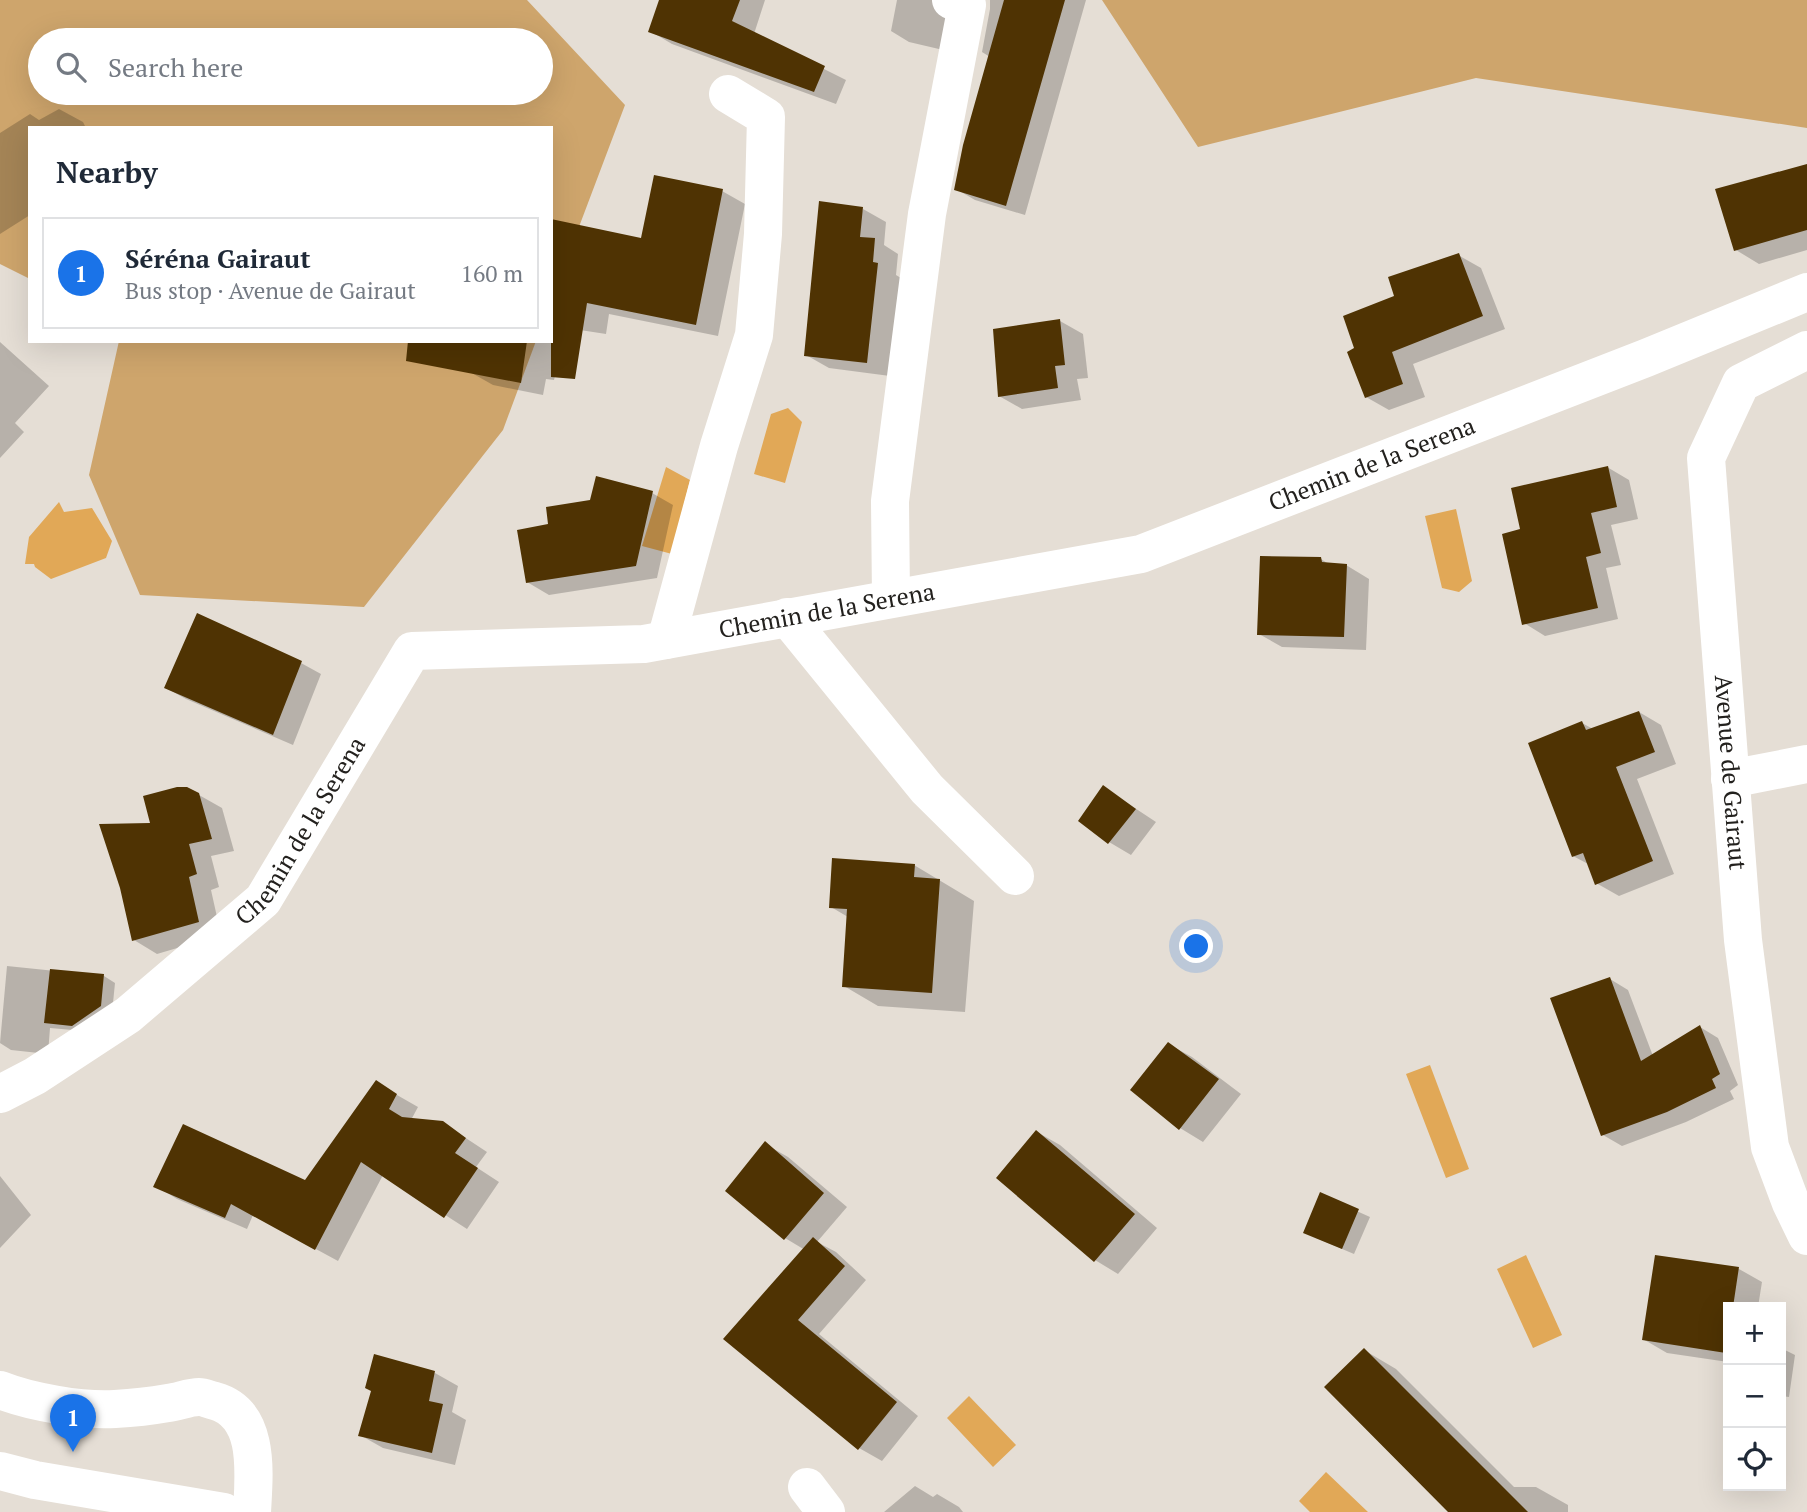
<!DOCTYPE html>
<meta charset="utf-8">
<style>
:root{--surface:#fff;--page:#f2f2f3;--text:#1f2937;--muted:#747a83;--line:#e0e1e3;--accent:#1a73e8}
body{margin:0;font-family:"PT Serif",serif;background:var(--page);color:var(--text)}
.controls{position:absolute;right:21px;bottom:21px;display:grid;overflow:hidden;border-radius:0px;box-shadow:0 7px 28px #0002}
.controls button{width:63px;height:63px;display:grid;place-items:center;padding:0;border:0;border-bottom:2px solid var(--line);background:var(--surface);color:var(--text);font:35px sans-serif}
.you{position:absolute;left:1197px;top:947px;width:24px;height:24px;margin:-18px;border:5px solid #fff;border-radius:50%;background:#1a73e8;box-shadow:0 0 0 10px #1a73e833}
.badge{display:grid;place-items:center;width:46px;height:46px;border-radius:50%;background:var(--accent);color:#fff;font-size:23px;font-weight:700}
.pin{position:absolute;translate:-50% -58px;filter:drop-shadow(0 2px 4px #0008)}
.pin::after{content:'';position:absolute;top:37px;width:24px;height:21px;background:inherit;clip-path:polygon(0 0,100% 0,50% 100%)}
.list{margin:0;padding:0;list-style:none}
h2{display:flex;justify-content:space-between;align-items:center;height:91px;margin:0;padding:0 28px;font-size:30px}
h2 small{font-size:23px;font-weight:400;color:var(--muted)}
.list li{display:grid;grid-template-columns:46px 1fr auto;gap:21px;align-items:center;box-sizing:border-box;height:112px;margin:0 14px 14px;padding:0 14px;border:2px solid var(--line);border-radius:0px}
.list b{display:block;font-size:26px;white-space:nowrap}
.list p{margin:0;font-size:23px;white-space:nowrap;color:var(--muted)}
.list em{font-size:23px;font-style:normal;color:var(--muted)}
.icon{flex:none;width:38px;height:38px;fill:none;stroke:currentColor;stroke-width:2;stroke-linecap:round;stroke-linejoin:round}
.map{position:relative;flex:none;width:1807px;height:1512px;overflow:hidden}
.search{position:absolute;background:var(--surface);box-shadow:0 7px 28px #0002;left:28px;top:28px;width:525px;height:77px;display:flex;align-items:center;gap:18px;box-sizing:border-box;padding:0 24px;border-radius:38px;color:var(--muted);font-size:26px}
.panel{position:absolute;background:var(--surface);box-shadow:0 7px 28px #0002;left:28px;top:126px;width:525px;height:217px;border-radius:0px}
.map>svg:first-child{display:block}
.green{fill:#cea56c;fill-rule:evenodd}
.water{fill:#e1a857}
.shadow{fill:#0003}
.building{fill:#4f3303}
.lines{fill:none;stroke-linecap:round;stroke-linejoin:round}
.minor{stroke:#fff;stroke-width:38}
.labels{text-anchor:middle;stroke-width:7;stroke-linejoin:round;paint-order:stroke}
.street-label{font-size:24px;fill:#23211e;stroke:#e5ded5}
</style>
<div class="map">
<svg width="1807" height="1512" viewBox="0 0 1807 1512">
<rect width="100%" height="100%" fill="#e5ded5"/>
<path class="green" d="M 0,0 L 527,0 L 625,105 L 551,301 L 551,128 L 30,128 L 30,279 L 0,264 ZM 40,40 L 541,40 L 541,93 L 40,93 Z
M 1102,0 L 1807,0 L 1807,128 L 1476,78 L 1198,147 Z
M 119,341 L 536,341 L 503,430 L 364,607 L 140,595 L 89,475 Z"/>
<path class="water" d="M 788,408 L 802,422 L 785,483 L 754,474 L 771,414 Z
M 666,467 L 690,480 L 672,554 L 642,546 Z
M 59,502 L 64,512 L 92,508 L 112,541 L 106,558 L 51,579 L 35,567 L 34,564 L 25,564 L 29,537 Z
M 1456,509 L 1472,581 L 1459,592 L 1442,588 L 1425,516 Z
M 1430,1065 L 1469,1169 L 1446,1178 L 1406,1074 Z
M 1526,1255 L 1562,1335 L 1533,1348 L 1497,1269 Z
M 969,1396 L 1016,1445 L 993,1467 L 947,1418 Z
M 1326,1472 L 1368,1512 L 1310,1512 L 1299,1501 Z"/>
<path class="shadow" d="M 661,0 L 765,0 L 754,34 L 846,80 L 836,104 L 672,44 L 650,31 Z
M 897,0 L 951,0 L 956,53 L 909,42 L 891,31 Z
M 990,0 L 1086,0 L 1025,215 L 975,200 L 956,189 L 990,57 L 982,52 L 990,9 Z
M 59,109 L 83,122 L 86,128 L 30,128 L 30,215 L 0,234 L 0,133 L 30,114 L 39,120 Z
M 1807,166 L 1807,250 L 1759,264 L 1736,250 Z
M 722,191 L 745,204 L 718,336 L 609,314 L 606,334 L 567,328 L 554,380 L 546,379 L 543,395 L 493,385 L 470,372 L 476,341 L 551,341 L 643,240 Z
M 863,209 L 886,222 L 884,245 L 898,254 L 896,275 L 901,278 L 890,376 L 829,368 L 806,355 Z
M 1458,255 L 1481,268 L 1505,329 L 1413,364 L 1425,397 L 1389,410 L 1366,397 L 1397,297 Z
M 1060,321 L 1083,334 L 1088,378 L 1077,379 L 1081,400 L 1022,409 L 999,396 Z
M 0,342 L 49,386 L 15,423 L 24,432 L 0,458 Z
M 1607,467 L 1629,480 L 1638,519 L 1611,525 L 1621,565 L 1606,568 L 1618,619 L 1545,636 L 1524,623 L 1522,530 Z
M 652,493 L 673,505 L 657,578 L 549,595 L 527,582 L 550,526 Z
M 1321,559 L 1330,565 L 1346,565 L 1369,579 L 1366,650 L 1282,647 L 1259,634 Z
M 301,663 L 321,674 L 293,745 L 186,699 L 166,688 Z
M 1639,712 L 1661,725 L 1676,764 L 1637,779 L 1674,874 L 1619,896 L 1596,883 L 1590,865 L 1573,856 L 1582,723 L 1593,729 Z
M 1103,787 L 1156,822 L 1131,855 L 1109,842 Z
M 199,795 L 222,808 L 234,851 L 211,856 L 219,887 L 211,890 L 221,935 L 157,954 L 134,940 L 152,825 Z
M 914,865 L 974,901 L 965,1012 L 878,1006 L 844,986 L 848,917 L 831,907 Z
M 7,966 L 104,976 L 115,983 L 112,1013 L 84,1031 L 50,1028 L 48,1054 L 11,1050 L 0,1043 Z
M 1610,979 L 1628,990 L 1653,1056 L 1700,1027 L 1718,1038 L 1738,1085 L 1730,1091 L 1734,1099 L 1686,1122 L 1622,1146 L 1603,1135 Z
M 1168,1044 L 1192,1057 L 1241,1094 L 1203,1142 L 1180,1128 Z
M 376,1083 L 418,1107 L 411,1120 L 443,1123 L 487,1152 L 476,1167 L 499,1182 L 467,1229 L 383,1175 L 338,1261 L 253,1215 L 247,1229 L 177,1199 L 156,1186 L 305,1183 Z
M 1037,1132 L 1060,1145 L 1157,1228 L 1118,1274 L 1095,1260 Z
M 765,1144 L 788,1157 L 847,1207 L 817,1242 L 836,1252 L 866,1280 L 819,1334 L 918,1416 L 882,1461 L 859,1448 L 726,1339 L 805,1250 L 785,1238 Z
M 0,1176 L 31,1215 L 0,1248 Z
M 1321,1195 L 1370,1217 L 1354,1254 L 1316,1238 Z
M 1657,1257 L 1739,1269 L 1762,1282 L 1758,1307 L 1728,1307 L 1728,1362 L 1667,1353 L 1643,1339 Z
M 1781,1348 L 1795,1355 L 1789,1397 L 1781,1396 Z
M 1364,1350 L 1396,1369 L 1514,1487 L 1536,1487 L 1568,1505 L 1568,1512 L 1450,1512 Z
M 435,1373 L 458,1386 L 452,1412 L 466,1420 L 455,1465 L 383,1448 L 360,1435 Z
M 915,1486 L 933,1497 L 937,1494 L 959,1507 L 963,1512 L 884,1512 Z"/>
<path class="building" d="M 659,0 L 740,0 L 732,21 L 825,66 L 814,92 L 648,32 Z
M 1004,0 L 1065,0 L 1006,206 L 954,190 L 963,145 Z
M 1807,164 L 1807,230 L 1734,251 L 1715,189 Z
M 654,175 L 723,189 L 696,325 L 587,303 L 575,379 L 551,377 L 551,219 L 641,238 Z
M 819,201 L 863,207 L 860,237 L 875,238 L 873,262 L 878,263 L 867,363 L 804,356 Z
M 1459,253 L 1483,316 L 1392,352 L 1403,384 L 1365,398 L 1347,352 L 1354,348 L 1343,316 L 1394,296 L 1388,277 Z
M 1060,319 L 1065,365 L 1055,366 L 1058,388 L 998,397 L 993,329 Z
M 408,341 L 527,341 L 521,383 L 406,361 Z
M 1608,466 L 1617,507 L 1591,513 L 1601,553 L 1586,557 L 1598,608 L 1522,625 L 1502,534 L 1520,529 L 1511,488 Z
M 596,476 L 653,491 L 636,566 L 526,583 L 517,530 L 548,524 L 546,507 L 590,500 Z
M 1260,556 L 1321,557 L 1322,562 L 1347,564 L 1344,637 L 1257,635 Z
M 197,613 L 302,661 L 273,735 L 164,688 Z
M 1639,711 L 1655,752 L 1616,767 L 1653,861 L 1595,885 L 1583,853 L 1572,857 L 1528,743 L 1582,721 L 1586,730 Z
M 1103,785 L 1136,809 L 1108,844 L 1078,821 Z
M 177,787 L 187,787 L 199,793 L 212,839 L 189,844 L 197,874 L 189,877 L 199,922 L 132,941 L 120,888 L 99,824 L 150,823 L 143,796 Z
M 832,858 L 915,864 L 914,877 L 940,879 L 932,993 L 842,987 L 847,909 L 829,908 Z
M 50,969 L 104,974 L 101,1006 L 72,1026 L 44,1023 Z
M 1610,977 L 1641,1061 L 1700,1025 L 1720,1074 L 1712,1079 L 1716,1088 L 1667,1112 L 1601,1136 L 1550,998 Z
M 1168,1042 L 1219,1079 L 1179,1130 L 1130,1090 Z
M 376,1080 L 397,1094 L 389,1109 L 402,1117 L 443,1121 L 466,1138 L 455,1153 L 478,1168 L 444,1218 L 361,1162 L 315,1250 L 231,1204 L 225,1218 L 153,1187 L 183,1124 L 305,1180 Z
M 1036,1130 L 1135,1214 L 1094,1262 L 996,1178 Z
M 765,1141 L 824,1193 L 784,1240 L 725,1191 Z
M 1320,1192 L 1359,1209 L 1342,1249 L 1303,1233 Z
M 813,1237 L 845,1266 L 798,1320 L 897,1402 L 858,1450 L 723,1339 Z
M 1655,1255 L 1739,1267 L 1733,1307 L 1728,1307 L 1726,1353 L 1642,1340 Z
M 1364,1348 L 1528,1512 L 1448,1512 L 1324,1387 Z
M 374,1354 L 435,1371 L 429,1401 L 443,1404 L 432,1453 L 358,1436 L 371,1391 L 365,1388 Z"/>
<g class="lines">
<g class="minor">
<path id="s1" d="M 1807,350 L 1741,383 L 1706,458 L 1743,940 L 1770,1147 L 1791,1203 L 1807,1236"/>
<path d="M 891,598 L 890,501 L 927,214 L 967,5 L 951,0"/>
<path d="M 787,617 L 927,789 L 1015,876"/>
<path d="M 666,640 L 719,446 L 754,335 L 763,234 L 766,117 L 728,94"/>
<path d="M 1730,779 L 1807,764"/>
<path id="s2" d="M 0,1094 L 35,1076 L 128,1015 L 263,900 L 412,651 L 644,644 L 1141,554 L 1646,358 L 1807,292"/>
<path d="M 0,1390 C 30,1402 82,1411 115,1409 C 133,1408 151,1406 168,1403 C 178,1402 189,1397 199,1397 C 204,1397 210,1400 215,1401 C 261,1414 254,1474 252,1512"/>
<path d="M 0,1471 L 35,1480 L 224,1512"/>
<path d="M 807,1487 L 826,1512"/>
</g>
</g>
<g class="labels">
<g class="street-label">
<text dy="8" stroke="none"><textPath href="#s2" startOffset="1603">Chemin de la Serena</textPath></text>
<text dy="8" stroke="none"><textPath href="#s2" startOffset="1036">Chemin de la Serena</textPath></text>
<text dy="8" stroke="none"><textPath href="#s1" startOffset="472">Avenue de Gairaut</textPath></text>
<text dy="8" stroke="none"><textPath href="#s2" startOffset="406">Chemin de la Serena</textPath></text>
</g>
</g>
</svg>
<div class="controls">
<button>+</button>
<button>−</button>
<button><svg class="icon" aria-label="locate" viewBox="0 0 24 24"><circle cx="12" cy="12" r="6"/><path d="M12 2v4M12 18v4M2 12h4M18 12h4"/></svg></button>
</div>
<div class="you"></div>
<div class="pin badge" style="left:73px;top:1452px">1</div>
<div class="search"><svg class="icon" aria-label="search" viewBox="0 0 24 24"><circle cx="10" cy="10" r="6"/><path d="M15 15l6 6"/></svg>Search here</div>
<section class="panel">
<h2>Nearby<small></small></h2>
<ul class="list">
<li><span class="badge">1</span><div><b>Séréna Gairaut</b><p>Bus stop · Avenue de Gairaut</p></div><em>160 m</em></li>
</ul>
</section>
</div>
